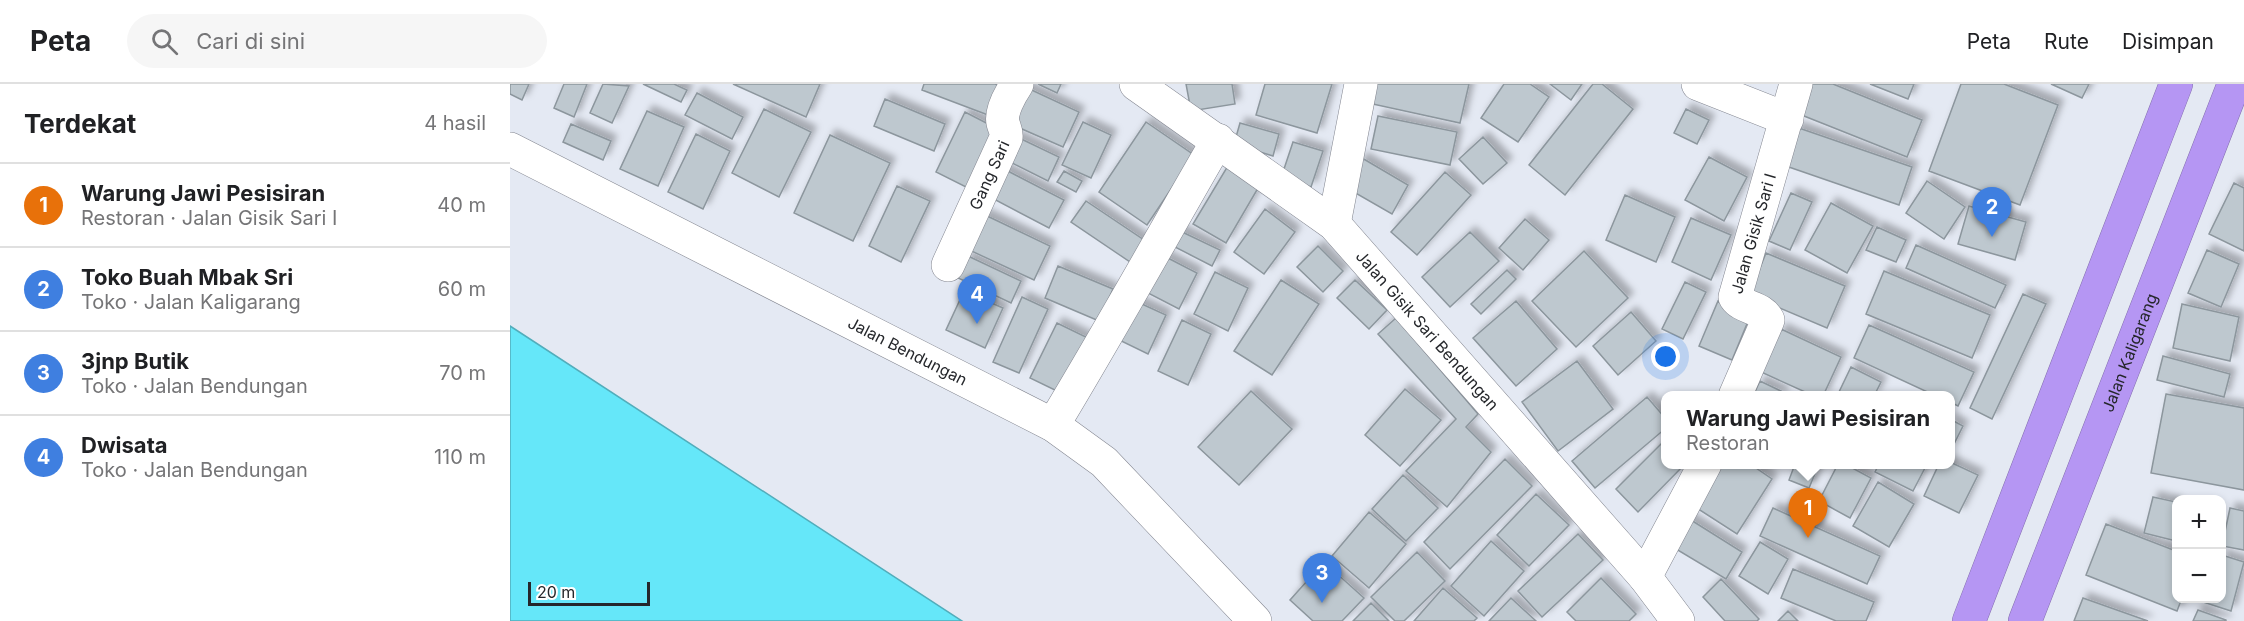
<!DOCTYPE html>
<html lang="id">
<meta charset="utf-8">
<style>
:root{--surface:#fff;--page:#f6f6f6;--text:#202124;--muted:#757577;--line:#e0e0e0;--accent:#5f680d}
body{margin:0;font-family:Inter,sans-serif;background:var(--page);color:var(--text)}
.controls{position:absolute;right:18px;bottom:18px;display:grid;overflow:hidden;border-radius:12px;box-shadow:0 3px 9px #0003}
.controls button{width:54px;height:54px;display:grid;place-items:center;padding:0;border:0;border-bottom:2px solid var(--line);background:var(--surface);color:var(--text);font:30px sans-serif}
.scale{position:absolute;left:18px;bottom:15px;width:122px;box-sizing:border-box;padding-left:6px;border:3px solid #25272b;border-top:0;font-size:16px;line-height:21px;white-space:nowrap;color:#25272b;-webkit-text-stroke:4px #fff;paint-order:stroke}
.you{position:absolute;left:1156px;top:273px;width:21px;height:21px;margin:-15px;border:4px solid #fff;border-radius:50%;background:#1a73e8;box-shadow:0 0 0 9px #1a73e833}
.badge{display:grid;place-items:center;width:39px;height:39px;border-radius:50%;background:var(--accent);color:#fff;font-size:20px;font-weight:700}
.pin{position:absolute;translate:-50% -50px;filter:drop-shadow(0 2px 3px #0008)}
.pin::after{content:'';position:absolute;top:32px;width:21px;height:18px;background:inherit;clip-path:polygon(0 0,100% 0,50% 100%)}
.popup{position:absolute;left:1151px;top:307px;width:294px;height:78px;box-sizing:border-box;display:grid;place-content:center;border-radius:12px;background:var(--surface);filter:drop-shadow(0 2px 4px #0005);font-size:20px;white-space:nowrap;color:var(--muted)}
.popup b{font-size:22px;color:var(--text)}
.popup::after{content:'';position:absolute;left:50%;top:100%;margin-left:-12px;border:12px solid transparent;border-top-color:var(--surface)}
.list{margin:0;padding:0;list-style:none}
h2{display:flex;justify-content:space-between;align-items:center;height:78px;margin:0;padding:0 24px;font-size:26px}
h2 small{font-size:20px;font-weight:400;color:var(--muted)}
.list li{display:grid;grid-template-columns:39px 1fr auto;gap:18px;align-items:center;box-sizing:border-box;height:84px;padding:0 24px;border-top:2px solid var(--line)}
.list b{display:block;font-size:22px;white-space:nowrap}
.list p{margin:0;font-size:20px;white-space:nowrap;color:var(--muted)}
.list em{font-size:20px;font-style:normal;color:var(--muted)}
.icon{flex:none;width:33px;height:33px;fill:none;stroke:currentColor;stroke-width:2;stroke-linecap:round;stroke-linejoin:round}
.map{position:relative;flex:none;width:1734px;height:537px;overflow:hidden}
header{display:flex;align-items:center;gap:36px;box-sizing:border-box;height:84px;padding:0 30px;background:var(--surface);border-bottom:2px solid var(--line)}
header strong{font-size:28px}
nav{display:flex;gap:33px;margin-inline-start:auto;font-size:21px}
.search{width:420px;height:54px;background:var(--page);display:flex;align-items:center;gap:15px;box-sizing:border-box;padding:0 21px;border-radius:33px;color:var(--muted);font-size:22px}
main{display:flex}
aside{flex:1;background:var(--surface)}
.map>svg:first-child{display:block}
.water{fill:#65e7f9;stroke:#52adbb;stroke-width:1.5}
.building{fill:#bec8cf;stroke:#8c969d;stroke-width:1.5;filter:url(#shadow)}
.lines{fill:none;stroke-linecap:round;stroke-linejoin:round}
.street-casing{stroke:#838690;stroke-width:34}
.secondary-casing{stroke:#838690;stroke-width:34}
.highway-casing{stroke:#836fad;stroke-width:34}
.street{stroke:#fff;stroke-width:33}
.secondary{stroke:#fff;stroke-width:33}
.highway{stroke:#b596f3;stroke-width:33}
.labels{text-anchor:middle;stroke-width:4.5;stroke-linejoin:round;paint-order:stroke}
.street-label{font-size:16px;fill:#25272b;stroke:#fff}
</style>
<header>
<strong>Peta</strong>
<div class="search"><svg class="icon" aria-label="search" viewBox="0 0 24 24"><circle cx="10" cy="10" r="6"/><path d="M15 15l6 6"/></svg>Cari di sini</div>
<nav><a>Peta</a><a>Rute</a><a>Disimpan</a></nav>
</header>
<main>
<aside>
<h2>Terdekat<small>4 hasil</small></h2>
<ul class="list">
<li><span class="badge" style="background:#e8710a">1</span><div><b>Warung Jawi Pesisiran</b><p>Restoran · Jalan Gisik Sari I</p></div><em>40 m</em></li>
<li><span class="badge" style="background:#3f7fe0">2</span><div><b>Toko Buah Mbak Sri</b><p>Toko · Jalan Kaligarang</p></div><em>60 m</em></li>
<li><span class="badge" style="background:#3f7fe0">3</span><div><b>3jnp Butik</b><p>Toko · Jalan Bendungan</p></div><em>70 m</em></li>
<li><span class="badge" style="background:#3f7fe0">4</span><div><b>Dwisata</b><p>Toko · Jalan Bendungan</p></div><em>110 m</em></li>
</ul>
</aside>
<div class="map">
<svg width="1734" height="537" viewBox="0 0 1734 537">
<defs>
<filter id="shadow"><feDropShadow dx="5.5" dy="-5.5" stdDeviation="3" flood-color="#0004"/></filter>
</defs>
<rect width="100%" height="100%" fill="#e4e9f3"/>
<path class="water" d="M 0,242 L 452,537 L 0,537 Z"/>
<path class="building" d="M 0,0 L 19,0 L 12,16 L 0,10 Z
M 54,0 L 77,0 L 64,33 L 44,24 Z
M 93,0 L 119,2 L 102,39 L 80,29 Z
M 133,0 L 164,0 L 177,6 L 171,18 Z
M 223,0 L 310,0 L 296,33 Z
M 414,0 L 485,0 L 490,2 L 478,31 L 412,6 Z
M 528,0 L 551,0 L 547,9 Z
M 676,0 L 722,0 L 725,20 L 681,27 Z
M 755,0 L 822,0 L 807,49 L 746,31 Z
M 863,0 L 959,0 L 950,39 L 858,19 Z
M 994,0 L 1020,0 L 1039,13 L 1008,58 L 971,34 Z
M 1040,0 L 1072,0 L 1061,16 Z
M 1083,0 L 1092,0 L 1123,25 L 1055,111 L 1019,81 Z
M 1301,0 L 1323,0 L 1412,36 L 1397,73 L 1289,30 Z
M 1360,0 L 1404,0 L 1398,15 Z
M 1451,0 L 1494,0 L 1548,21 L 1510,121 L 1419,87 Z
M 1541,0 L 1579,0 L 1572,14 Z
M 513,2 L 569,28 L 553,63 L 496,38 Z
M 187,9 L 233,33 L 222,55 L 175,31 Z
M 375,15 L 435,40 L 424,67 L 364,42 Z
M 254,25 L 301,48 L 269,113 L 222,89 Z
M 1176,25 L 1199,36 L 1187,60 L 1164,49 Z
M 137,27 L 174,43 L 148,102 L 110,85 Z
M 455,28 L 492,47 L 462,106 L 426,88 Z
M 868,32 L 947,48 L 940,81 L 861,65 Z
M 573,38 L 601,51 L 581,94 L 552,81 Z
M 636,38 L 684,71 L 637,141 L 589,108 Z
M 730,39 L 769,50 L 763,72 L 724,60 Z
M 61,40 L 101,57 L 93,76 L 53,58 Z
M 1286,43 L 1402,83 L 1389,121 L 1273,81 Z
M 186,50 L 220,67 L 193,125 L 158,108 Z
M 320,51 L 380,79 L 343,157 L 284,129 Z
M 505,52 L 549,73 L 538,97 L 494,75 Z
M 973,53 L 997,79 L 973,100 L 949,75 Z
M 783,58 L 813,67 L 801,103 L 771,94 Z
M 1199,73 L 1237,93 L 1214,137 L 1175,116 Z
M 852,74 L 898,101 L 882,130 L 835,103 Z
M 719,80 L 751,99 L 716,159 L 683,140 Z
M 492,84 L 554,116 L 539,144 L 478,112 Z
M 554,87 L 572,97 L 566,108 L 547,98 Z
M 935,88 L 961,111 L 907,171 L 881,148 Z
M 1417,97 L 1455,123 L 1434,155 L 1396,129 Z
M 1724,99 L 1734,104 L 1734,167 L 1699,150 Z
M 387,102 L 420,117 L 391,178 L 359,162 Z
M 1281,109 L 1302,118 L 1280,166 L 1259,157 Z
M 1115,111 L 1165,133 L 1146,178 L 1096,156 Z
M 576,117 L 640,160 L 626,182 L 561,138 Z
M 1321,119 L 1363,142 L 1337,189 L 1295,166 Z
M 1459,122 L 1516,138 L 1505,176 L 1448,160 Z
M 755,125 L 785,148 L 754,190 L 724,168 Z
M 473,130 L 540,162 L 524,196 L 457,165 Z
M 1181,134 L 1221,151 L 1201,196 L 1162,178 Z
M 1015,135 L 1039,156 L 1013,186 L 989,164 Z
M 1367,143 L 1396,156 L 1386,178 L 1356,166 Z
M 668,146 L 710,166 L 702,182 L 661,161 Z
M 960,148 L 989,177 L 940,223 L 912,193 Z
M 1406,161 L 1496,201 L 1485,224 L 1396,184 Z
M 808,162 L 833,187 L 813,208 L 787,183 Z
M 1697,166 L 1729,180 L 1711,223 L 1678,209 Z
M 1074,167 L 1118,214 L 1066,263 L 1022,217 Z
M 1256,169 L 1335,202 L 1317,244 L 1239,211 Z
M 458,172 L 511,197 L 501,219 L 448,194 Z
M 654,172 L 687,189 L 669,225 L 636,208 Z
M 548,182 L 603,205 L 589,237 L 535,214 Z
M 997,186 L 1006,195 L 971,230 L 961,220 Z
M 1374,187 L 1480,231 L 1462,274 L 1356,230 Z
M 705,188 L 738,204 L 718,247 L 684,230 Z
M 771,196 L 809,220 L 762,291 L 724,267 Z
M 845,196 L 877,226 L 859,245 L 827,214 Z
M 1175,198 L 1196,208 L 1173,255 L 1152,245 Z
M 454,207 L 493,224 L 475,264 L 436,246 Z
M 1513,210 L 1536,220 L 1482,335 L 1460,324 Z
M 512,213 L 538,225 L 509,289 L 483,278 Z
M 621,215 L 656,231 L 638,270 L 603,253 Z
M 1006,217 L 1047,265 L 1006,302 L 963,254 Z
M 1208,217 L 1241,230 L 1222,276 L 1189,262 Z
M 1672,220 L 1729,233 L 1720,277 L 1663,264 Z
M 1121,228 L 1146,257 L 1108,291 L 1083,262 Z
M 886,234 L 968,330 L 956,343 L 981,368 L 937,423 L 896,387 L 946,335 L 868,250 Z
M 672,236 L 701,250 L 678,301 L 648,287 Z
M 547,239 L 578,254 L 551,309 L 520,294 Z
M 1359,241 L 1464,288 L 1448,322 L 1440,318 L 1440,312 L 1426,312 L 1344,274 Z
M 1271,245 L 1331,273 L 1313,312 L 1304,312 L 1251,288 Z
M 1653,272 L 1720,290 L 1714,313 L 1647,296 Z
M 1067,277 L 1103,325 L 1048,367 L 1012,318 Z
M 1341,283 L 1371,298 L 1364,312 L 1336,312 L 1329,308 Z
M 1250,297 L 1273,308 L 1272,312 L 1243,312 Z
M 895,305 L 931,336 L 890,382 L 855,351 Z
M 741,307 L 782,345 L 729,401 L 688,363 Z
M 1656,310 L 1734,324 L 1734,406 L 1641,389 Z
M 1137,313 L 1156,335 L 1156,344 L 1085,404 L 1062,377 Z
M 1440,335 L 1453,342 L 1442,364 L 1440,363 Z
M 1156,355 L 1156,380 L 1175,380 L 1128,428 L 1106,405 Z
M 995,375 L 1022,402 L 940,485 L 914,458 Z
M 1440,378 L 1468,391 L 1449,429 L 1414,412 L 1429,380 L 1440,380 Z
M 1208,380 L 1240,380 L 1262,395 L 1227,450 L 1182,421 Z
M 1285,380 L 1309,380 L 1299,404 L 1279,396 Z
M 1328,380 L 1335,380 L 1361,394 L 1340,434 L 1309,417 Z
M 1369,380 L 1417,380 L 1403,407 L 1365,388 Z
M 893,391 L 928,424 L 896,457 L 862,425 Z
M 1368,398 L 1404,420 L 1379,463 L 1343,442 Z
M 1026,410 L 1059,441 L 1019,482 L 987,451 Z
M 1643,413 L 1666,418 L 1666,457 L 1634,449 Z
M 1263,424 L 1370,472 L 1357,500 L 1250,452 Z
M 1720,424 L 1734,427 L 1734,466 L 1712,462 Z
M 859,428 L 896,460 L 859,504 L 822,472 Z
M 1173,431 L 1232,468 L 1216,495 L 1156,459 Z
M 1596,440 L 1666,467 L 1666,514 L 1672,514 L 1667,527 L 1576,491 Z
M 1068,450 L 1093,476 L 1032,533 L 1008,507 Z
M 981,457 L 1014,487 L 974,532 L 941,502 Z
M 1250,458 L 1278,475 L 1258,510 L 1229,492 Z
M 907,468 L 935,497 L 894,537 L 885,537 L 861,513 Z
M 1712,471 L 1734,478 L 1721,527 L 1693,518 L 1694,514 L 1712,514 Z
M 814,478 L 854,514 L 832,537 L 803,537 L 780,516 Z
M 1283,485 L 1364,518 L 1356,537 L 1326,537 L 1271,514 Z
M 1091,494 L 1126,530 L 1119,537 L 1066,537 L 1057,528 Z
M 1211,495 L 1249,535 L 1247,537 L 1215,537 L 1193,513 Z
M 933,504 L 967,534 L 964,537 L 904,537 Z
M 1001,514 L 1026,537 L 979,537 Z
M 1573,514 L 1638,537 L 1564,537 Z
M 861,519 L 879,537 L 843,537 Z
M 1688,526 L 1716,536 L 1716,537 L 1683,537 Z
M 1278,527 L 1288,537 L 1268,537 Z"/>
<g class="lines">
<defs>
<g id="street">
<path id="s1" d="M 626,0 L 824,140 L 1135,493 L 1168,537"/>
<path d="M 1188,0 L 1277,35"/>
<path d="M 824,140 L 851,0"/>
<path id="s2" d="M 438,181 L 496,54 C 497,48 495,46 493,39 C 490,28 501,9 507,0"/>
<path id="s3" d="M 1225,312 L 1258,236 C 1251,222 1233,225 1225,213 L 1286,0"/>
<path d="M 543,341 C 600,247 653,151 708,56"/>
<path d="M 1135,493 L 1195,380"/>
</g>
<g id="secondary">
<path id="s4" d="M 0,65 L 543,341 L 594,378 L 745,537"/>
</g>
<g id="highway">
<path d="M 1459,537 L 1666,0"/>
<path id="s5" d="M 1515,537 L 1724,0"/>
</g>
</defs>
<use href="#street" class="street-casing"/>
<use href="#secondary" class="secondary-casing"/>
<use href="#highway" class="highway-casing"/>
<use href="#street" class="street"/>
<use href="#secondary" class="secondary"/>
<use href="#highway" class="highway"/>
</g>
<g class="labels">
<g class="street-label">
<text dy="6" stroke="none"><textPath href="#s2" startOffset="99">Gang Sari</textPath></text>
<text dy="6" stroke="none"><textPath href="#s3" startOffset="190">Jalan Gisik Sari I</textPath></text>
<text dy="6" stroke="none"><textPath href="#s1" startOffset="384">Jalan Gisik Sari Bendungan</textPath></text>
<text dy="6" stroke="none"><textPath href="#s4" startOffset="446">Jalan Bendungan</textPath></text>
<text dy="6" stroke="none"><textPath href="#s5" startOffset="288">Jalan Kaligarang</textPath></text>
</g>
</g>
</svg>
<div class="controls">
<button>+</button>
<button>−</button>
</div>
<div class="scale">20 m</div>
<div class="you"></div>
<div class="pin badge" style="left:1298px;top:454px;background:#e8710a">1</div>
<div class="popup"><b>Warung Jawi Pesisiran</b>Restoran</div>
<div class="pin badge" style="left:1482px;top:153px;background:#3f7fe0">2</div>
<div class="pin badge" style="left:812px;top:519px;background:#3f7fe0">3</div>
<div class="pin badge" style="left:467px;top:240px;background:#3f7fe0">4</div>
</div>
</main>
